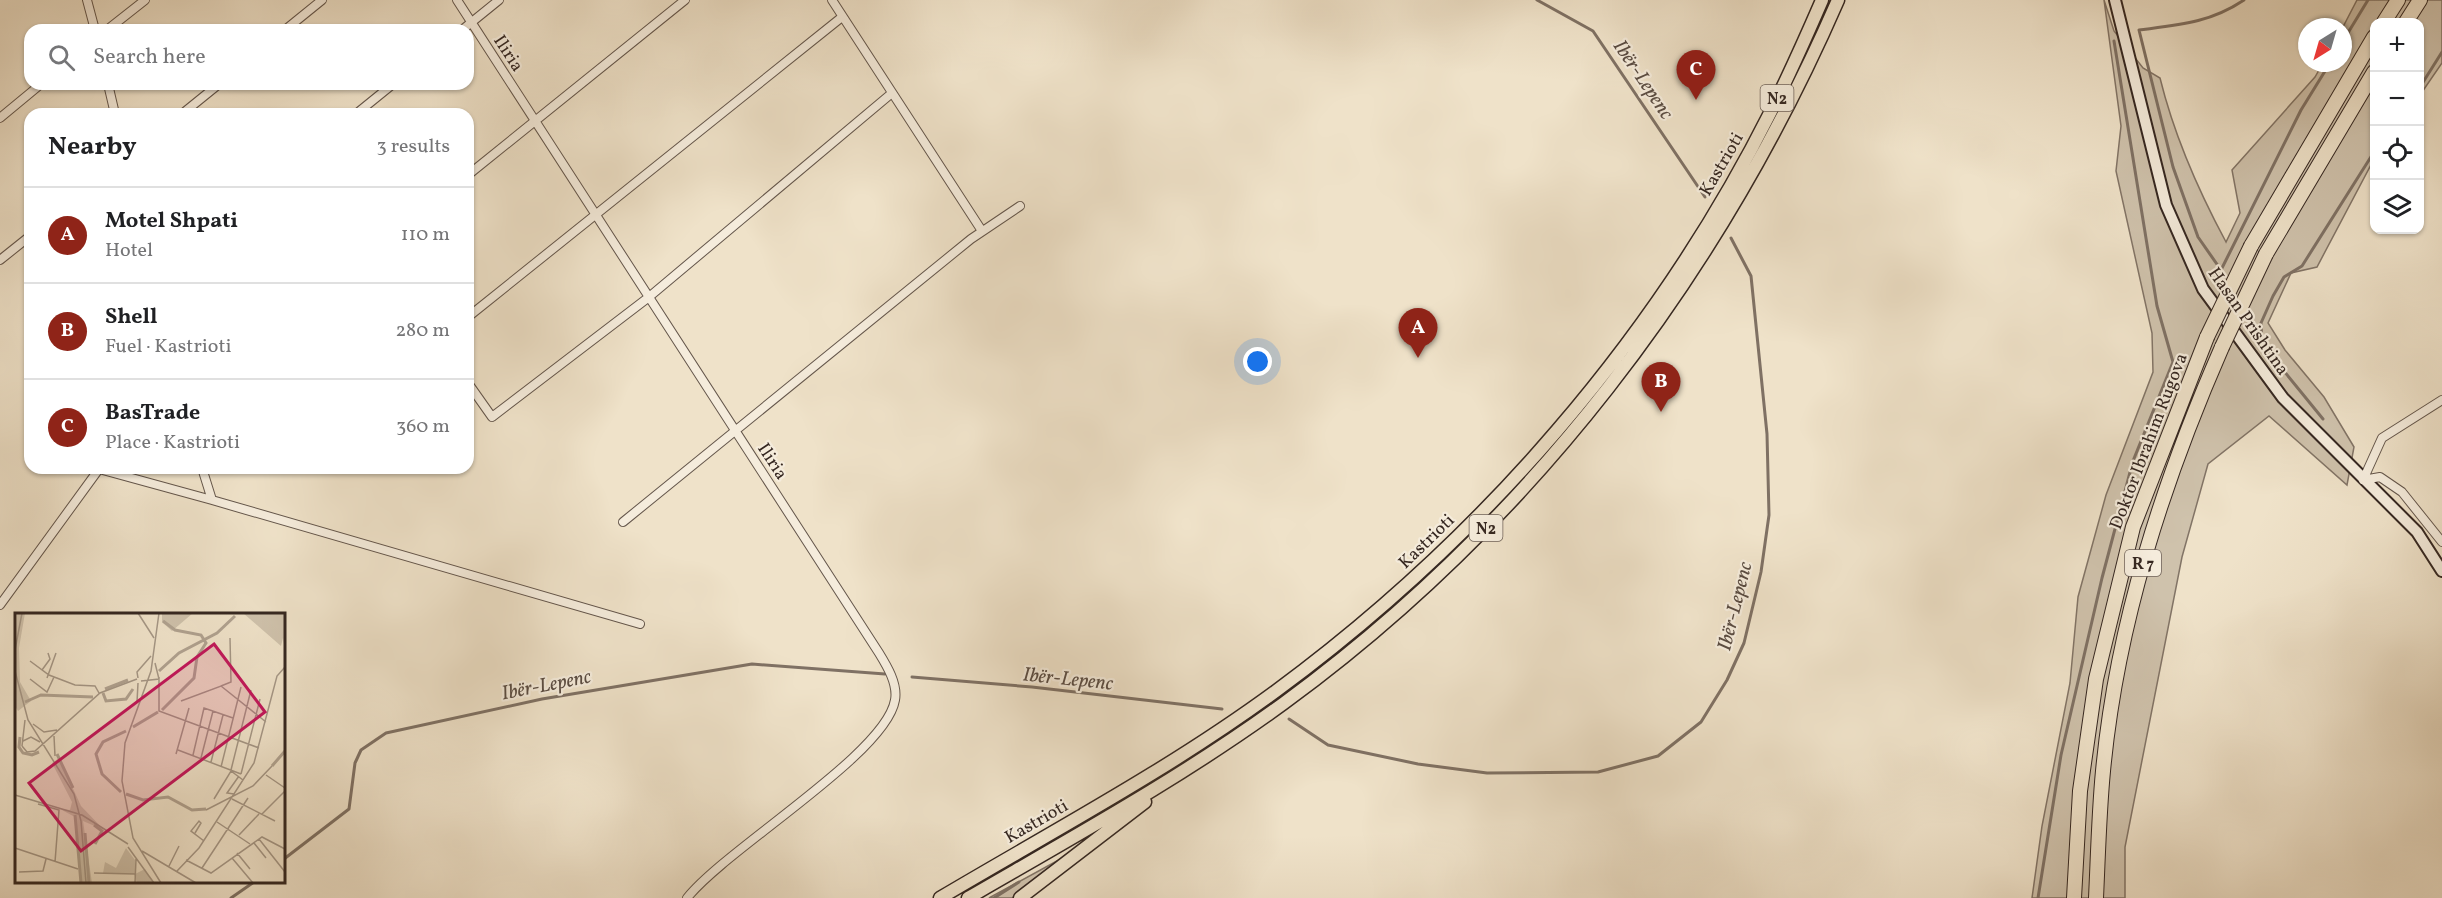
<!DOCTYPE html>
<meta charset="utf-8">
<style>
:root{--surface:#fff;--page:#f2f2f2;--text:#202124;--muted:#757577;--line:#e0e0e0;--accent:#8f2418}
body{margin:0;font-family:Vollkorn,serif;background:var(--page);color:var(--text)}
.controls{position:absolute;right:18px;top:18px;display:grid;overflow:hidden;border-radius:12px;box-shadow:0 2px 4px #0004}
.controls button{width:54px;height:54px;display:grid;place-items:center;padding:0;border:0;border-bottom:2px solid var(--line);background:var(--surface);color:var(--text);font:30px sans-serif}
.compass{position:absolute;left:2298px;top:18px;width:54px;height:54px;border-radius:50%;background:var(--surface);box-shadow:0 2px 4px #0004;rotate:217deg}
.you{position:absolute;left:1258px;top:362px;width:21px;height:21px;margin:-15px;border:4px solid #fff;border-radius:50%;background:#1a73e8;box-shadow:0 0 0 9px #1a73e833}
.badge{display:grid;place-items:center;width:39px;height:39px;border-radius:50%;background:var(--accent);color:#fff;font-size:20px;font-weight:700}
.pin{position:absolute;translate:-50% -50px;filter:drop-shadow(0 2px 3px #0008)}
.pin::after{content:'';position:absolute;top:32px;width:21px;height:18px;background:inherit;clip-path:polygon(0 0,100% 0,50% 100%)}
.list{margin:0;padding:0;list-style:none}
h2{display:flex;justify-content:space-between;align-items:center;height:78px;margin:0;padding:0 24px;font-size:26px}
h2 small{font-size:20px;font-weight:400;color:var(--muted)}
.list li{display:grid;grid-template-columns:39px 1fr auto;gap:18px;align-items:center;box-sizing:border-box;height:96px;padding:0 24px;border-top:2px solid var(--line)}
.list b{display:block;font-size:22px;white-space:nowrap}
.list p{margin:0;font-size:20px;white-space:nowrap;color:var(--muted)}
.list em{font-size:20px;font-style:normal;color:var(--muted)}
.icon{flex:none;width:33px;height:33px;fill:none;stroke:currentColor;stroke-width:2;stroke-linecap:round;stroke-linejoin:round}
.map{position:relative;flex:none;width:2442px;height:898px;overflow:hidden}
.search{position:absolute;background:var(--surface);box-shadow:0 2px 4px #0004;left:24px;top:24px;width:450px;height:66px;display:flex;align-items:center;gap:15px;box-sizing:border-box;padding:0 21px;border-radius:18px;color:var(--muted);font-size:22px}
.panel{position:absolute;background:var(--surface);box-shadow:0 2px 4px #0004;left:24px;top:108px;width:450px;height:366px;border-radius:18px}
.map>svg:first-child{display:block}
.green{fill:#cfc2ac;stroke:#827466;stroke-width:1.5}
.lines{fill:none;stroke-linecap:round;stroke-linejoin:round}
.stream{stroke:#7f7164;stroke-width:3}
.minor-casing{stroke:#64564b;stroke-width:10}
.secondary-casing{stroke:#352721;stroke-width:14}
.trunk-casing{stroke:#352721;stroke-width:15}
.motorway-casing{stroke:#352721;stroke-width:16}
.minor{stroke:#f5ecdc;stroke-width:8}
.secondary{stroke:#f5ecdc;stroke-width:10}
.trunk{stroke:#efe2c9;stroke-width:12}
.motorway{stroke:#efe2c9;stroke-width:14}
.motorway-bridge-casing{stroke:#352721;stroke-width:16;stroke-linecap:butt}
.motorway-bridge{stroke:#efe2c9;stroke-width:14}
.labels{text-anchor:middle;stroke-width:4.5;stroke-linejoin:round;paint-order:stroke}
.shield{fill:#f5ecdc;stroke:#6f6259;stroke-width:1.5}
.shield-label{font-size:16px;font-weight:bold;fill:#352721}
.street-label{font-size:18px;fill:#352721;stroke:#f5ecdc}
.water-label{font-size:20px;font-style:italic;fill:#5a4c42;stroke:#f5ecdc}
.inset-river{fill:none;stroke:#b0a290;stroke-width:3}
.inset-road{fill:none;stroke:#a59786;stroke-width:1.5}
.view{fill:#c2185b;fill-opacity:0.15;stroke:#c2185b;stroke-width:3}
.inset-edge{fill:none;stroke:#352721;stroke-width:3}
</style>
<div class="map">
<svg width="2442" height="898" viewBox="0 0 2442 898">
<rect width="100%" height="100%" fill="#efe2c9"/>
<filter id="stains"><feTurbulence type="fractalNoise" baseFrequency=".00333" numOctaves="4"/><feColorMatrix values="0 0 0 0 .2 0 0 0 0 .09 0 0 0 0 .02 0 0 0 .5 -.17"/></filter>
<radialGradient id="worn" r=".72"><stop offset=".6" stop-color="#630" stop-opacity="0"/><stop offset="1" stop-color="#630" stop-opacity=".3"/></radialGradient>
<path class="green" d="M 2104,0 L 2114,31 L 2143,68 L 2160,78 C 2174,135 2198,190 2226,242 L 2240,213 L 2232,170 L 2315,77 L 2323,63 L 2343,63 L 2343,27 L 2357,0 L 2442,0 L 2442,63 L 2420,95 L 2420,22 L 2374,22 L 2374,159 L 2317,267 L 2291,273 L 2268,323 L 2285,350 L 2324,397 L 2354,447 L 2347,485 L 2269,416 L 2208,464 L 2182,557 L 2125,847 L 2125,898 L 2032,898 L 2042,826 L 2070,683 L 2078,597 L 2106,495 L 2153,372 L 2152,333 L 2116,171 L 2121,126 Z
M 1066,856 L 1012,898 L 989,898 Z"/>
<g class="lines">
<path class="stream" d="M 1537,0 L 1593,31 L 1705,197
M 2244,0 C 2210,23 2178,25 2139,30 L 2173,167 L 2198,237 L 2221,270 L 2301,110 L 2330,63
M 2343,41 L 2368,0
M 2420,87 L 2442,52
M 2323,419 L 2262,344 L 2261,323 L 2273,296 L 2284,277 L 2302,266 L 2374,152
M 912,677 L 1032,687 L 1222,709
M 1289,719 L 1328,745 L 1418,764 L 1487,773 L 1598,772 L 1658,756 L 1701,722 L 1727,680 L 1744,643 L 1761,572 L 1769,515 L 1767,434 L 1751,276 L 1731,238
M 284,859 L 349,809 L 355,763 L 361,750 L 386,733 L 542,699 L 752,664 L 885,674
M 231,898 L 254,882
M 994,898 L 1019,882
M 2038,898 L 2061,755 L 2102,578 L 2133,461 L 2173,362 L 2157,306 L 2114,41"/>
<defs>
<path id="minor" d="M 87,0 L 95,30
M 457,0 L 879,653 C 887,666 898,684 895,700 C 886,754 727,848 687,898
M 832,0 L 982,231
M 107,30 L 145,0
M 285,30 L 322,0
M 462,30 L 499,0
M 108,84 L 115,114
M 182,114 L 219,84
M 356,114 L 393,84
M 0,118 L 41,84
M 468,175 L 685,0
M 0,260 L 30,236
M 468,317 L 842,17
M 468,383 L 492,417 L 649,297 L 892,93
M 202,468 L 212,500 L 640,624
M 2363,480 L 2382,438 L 2442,400
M 2363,480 L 2380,477 L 2402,492 L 2442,542
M 623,522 L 971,239 L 1020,206
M 0,605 L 99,469 L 212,500"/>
<path id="secondary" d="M 2115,0 L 2166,205 L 2203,289 L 2283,398 L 2417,532 L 2442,571"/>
<path id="trunk" d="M 940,898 C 1053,831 1170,769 1276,691 C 1481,540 1656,340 1771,111 C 1789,75 1806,37 1822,0
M 968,898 C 1075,836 1184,776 1284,703 C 1530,523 1717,278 1838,0
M 1020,898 L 1145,802"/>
<path id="motorway" d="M 2384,22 L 2398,0
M 2406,22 L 2420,0
M 2251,246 L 2374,37
M 2266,254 L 2374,72
M 2074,898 L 2080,791 L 2096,679 L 2133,527 L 2207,337
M 2096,898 C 2098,856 2099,813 2103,771 C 2117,623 2163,482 2222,347"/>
</defs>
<use href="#minor" class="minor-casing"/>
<use href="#secondary" class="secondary-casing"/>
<use href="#trunk" class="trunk-casing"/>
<use href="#motorway" class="motorway-casing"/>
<use href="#minor" class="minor"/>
<use href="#secondary" class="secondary"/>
<use href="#trunk" class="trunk"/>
<use href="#motorway" class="motorway"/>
<defs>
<path id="motorway-bridge" d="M 2207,337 L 2251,246
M 2222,347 L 2266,254"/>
</defs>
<use href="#motorway-bridge" class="motorway-bridge-casing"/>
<use href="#motorway-bridge" class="motorway-bridge"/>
</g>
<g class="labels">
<g class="shield">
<rect x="1760.5" y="85" width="33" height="26" rx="4.5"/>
<rect x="1469.5" y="515" width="33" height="26" rx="4.5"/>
<rect x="2125" y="550" width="36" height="26" rx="4.5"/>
</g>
<g class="shield-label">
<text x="1777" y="104">N2</text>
<text x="1486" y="534">N2</text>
<text x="2143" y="569">R 7</text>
</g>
<g class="street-label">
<text transform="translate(509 53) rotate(57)" y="6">Iliria</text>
<text transform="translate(1721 164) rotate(-60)" y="6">Kastrioti</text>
<text transform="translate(2249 321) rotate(55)" y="6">Hasan Prishtina</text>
<text transform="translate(2148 441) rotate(-69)" y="6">Doktor Ibrahim Rugova</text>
<text transform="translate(773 461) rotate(57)" y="6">Iliria</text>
<text transform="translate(1426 541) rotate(-44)" y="6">Kastrioti</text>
<text transform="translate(1036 821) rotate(-30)" y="6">Kastrioti</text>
</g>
<g class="water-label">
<text transform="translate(1644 79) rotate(56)" y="7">Ibër-Lepenc</text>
<text transform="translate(1734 606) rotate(-76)" y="7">Ibër-Lepenc</text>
<text transform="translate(1068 678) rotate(6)" y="7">Ibër-Lepenc</text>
<text transform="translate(546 684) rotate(-11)" y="7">Ibër-Lepenc</text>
</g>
</g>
<g transform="translate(15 613)">
<rect width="270" height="270" fill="#efe2c9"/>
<path d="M 2,0 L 10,0 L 4,35 L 5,69 L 16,88 L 3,98 L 0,93 ZM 147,0 L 178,0 L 157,18 L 147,9 ZM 228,0 L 270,0 L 270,38 L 268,25 L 266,33 ZM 44,145 L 66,193 L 89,217 L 68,208 L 77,270 L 65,270 L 60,204 L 45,196 L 55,197 L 57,189 L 37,150 ZM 111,235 L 120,247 L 120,261 L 130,256 L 138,270 L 122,270 L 119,261 L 88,260 L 90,249 L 101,255 Z" fill="#cfc2ac"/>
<path class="inset-river" d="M 144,58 L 164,40 L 202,20 L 220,3M 90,76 L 113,67M 88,80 L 91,88 L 111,86 L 118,76M 10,89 L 26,82 L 78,84M 147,97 L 179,65 L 182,44 L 191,30 L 186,22 L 160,17 L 148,8M 118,114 L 143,99M 5,124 L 4,134 L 8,140 L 17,142 L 24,139M 42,141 L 58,175M 257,153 L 270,138M 106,179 L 87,161 L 81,141 L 88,129 L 111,118M 111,181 L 128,187 L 153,184 L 177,197 L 191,196M 60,202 L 66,270M 79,212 L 87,218 L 80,231M 70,220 L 74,270"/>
<path class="inset-road" d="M 123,0 L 139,25M 144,0 L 136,58 L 110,130 L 107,168 L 118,225 L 146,270M 0,37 L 7,0M 15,48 L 34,62 L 60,72 L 80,73 L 84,80M 27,57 L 35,46 L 33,40M 0,58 L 13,107 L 59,181 L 66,208 L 71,270M 144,64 L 144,98 L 244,135M 32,65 L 41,40M 123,65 L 122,59 L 136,43M 15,66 L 32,79 L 39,64M 126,68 L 144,66 L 140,50M 206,73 L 216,69 L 215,25M 166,88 L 206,73 L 251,109M 122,89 L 123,70M 18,111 L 29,119 L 42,117M 39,123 L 40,143M 8,128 L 16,124 L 25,129M 7,133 L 12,139 L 20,138 L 85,80 L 122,66M 7,133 L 10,107M 163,137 L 226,161M 161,141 L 174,95M 178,142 L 189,95 L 218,105M 186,145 L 198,98M 196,149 L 208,102M 206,154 L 226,74M 216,157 L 236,77M 226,161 L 245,86M 251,162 L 270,175M 219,181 L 212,180 L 224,163M 0,182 L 67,202 L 113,231M 199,186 L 216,158 L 228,167M 217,186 L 260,208M 23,191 L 44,197 L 40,249M 191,197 L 238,173 L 257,153M 247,201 L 270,178M 202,209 L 235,231M 180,220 L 186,210 L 184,208 L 176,218 L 189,228M 224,222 L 244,201M 244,226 L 270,259M 239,230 L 251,245M 113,234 L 139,270M 0,235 L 63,256M 127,238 L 181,270M 222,240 L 235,256M 217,245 L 238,270M 171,247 L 196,260 L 247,224 L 270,236M 154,253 L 164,233M 187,255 L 233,185M 162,258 L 184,235 L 239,150 L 262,63 L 270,54M 4,259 L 28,258 L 31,246M 79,260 L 120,261M 120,270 L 121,246"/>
<path class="view" d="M 199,31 L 250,99 L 66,238 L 14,170 Z"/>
<rect width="270" height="270" class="inset-edge"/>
</g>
<rect width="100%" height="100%" filter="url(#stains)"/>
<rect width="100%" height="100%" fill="url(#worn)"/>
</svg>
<div class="controls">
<button>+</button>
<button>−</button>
<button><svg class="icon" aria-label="locate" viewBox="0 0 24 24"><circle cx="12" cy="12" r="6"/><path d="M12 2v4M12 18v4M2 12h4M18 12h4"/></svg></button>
<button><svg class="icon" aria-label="layers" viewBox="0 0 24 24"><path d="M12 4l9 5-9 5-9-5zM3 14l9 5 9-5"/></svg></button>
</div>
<svg class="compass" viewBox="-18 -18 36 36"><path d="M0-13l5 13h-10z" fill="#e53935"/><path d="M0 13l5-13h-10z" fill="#757577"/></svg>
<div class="you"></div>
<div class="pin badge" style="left:1418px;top:358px">A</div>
<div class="pin badge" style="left:1661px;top:412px">B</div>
<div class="pin badge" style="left:1696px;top:100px">C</div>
<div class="search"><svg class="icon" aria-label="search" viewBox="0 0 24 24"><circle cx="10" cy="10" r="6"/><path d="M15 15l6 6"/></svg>Search here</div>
<section class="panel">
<h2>Nearby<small>3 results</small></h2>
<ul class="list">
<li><span class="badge">A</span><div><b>Motel Shpati</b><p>Hotel</p></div><em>110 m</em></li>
<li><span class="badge">B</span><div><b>Shell</b><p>Fuel · Kastrioti</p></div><em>280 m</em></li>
<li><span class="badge">C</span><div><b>BasTrade</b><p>Place · Kastrioti</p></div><em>360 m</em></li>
</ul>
</section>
</div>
